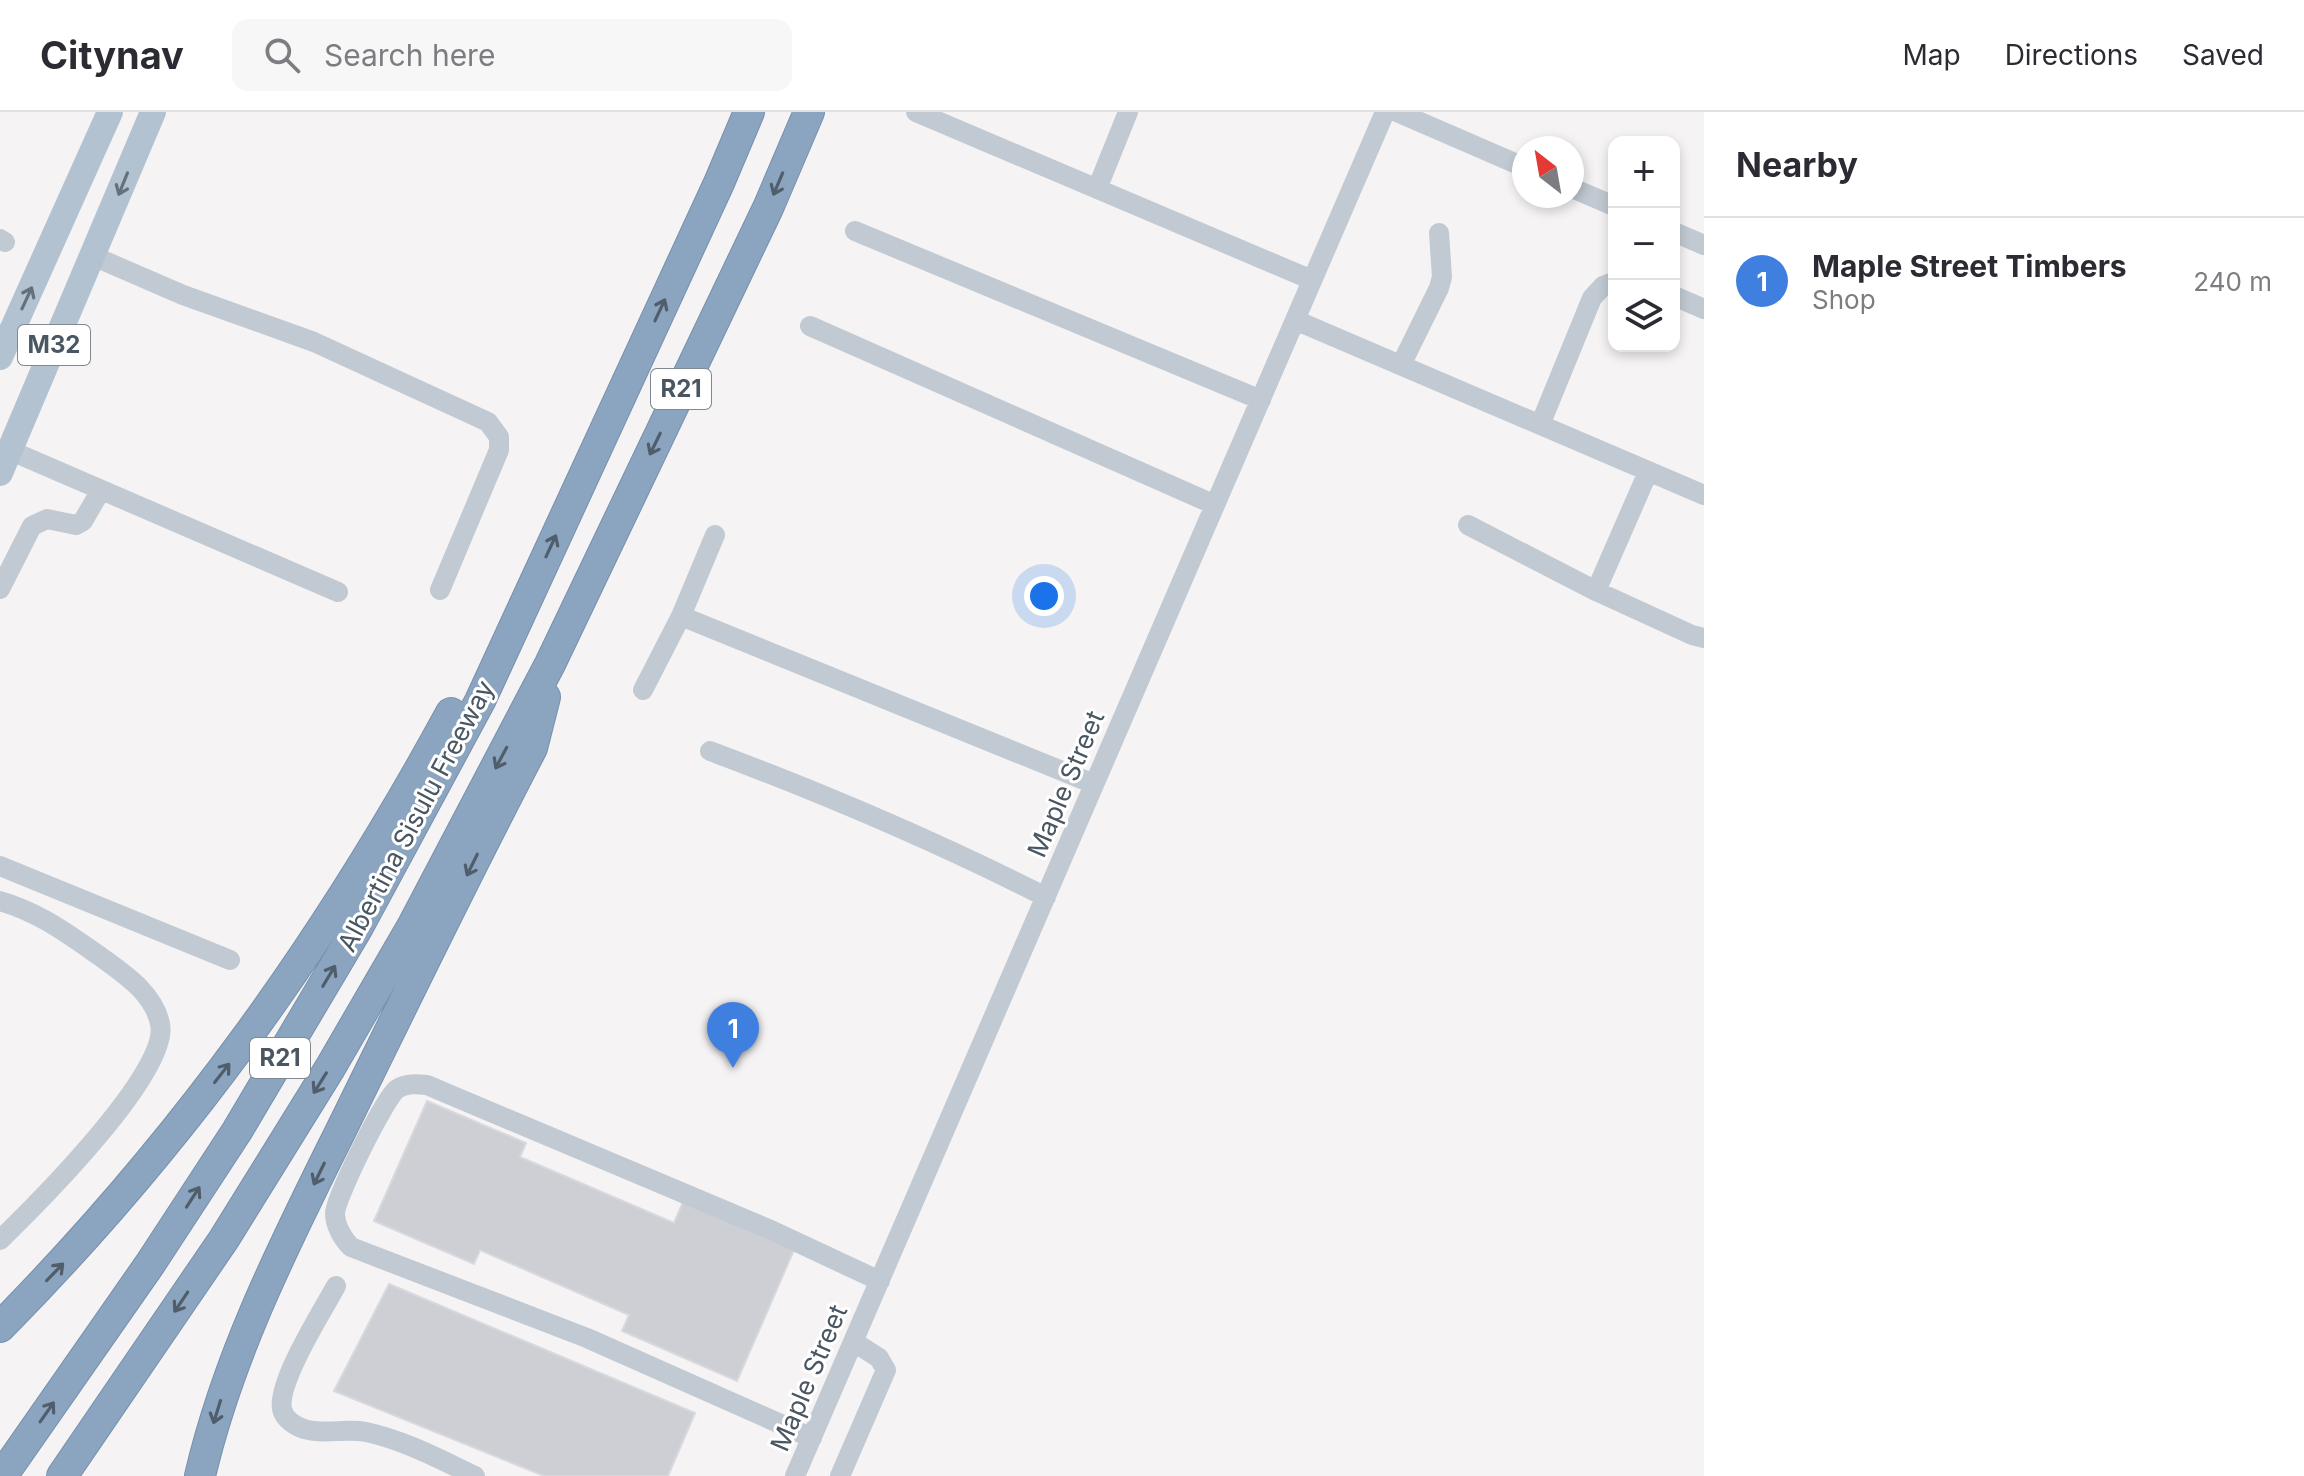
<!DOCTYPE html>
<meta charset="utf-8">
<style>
:root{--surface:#fff;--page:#f7f7f7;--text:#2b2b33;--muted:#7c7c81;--line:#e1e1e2;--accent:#1a73e8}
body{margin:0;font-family:Inter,sans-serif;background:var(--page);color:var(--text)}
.controls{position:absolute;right:24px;top:24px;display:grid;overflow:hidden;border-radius:16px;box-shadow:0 4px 12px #0003}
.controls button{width:72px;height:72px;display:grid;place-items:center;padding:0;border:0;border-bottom:2px solid var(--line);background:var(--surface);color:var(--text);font:40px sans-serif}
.compass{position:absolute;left:1512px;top:24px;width:72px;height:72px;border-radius:50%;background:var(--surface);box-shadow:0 4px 12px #0003;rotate:329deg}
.you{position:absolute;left:1044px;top:484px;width:28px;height:28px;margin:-20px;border:6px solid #fff;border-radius:50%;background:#1a73e8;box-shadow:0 0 0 12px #1a73e833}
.badge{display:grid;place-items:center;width:52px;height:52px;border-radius:50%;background:var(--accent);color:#fff;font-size:26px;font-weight:700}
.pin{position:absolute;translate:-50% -66px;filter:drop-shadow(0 2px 4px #0008)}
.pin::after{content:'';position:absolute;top:42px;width:28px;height:24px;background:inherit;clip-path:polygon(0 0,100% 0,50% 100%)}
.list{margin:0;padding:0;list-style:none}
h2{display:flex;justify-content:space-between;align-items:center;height:104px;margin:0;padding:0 32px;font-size:34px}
h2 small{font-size:26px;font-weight:400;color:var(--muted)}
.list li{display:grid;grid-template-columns:52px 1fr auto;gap:24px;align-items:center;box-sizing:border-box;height:128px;padding:0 32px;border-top:2px solid var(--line)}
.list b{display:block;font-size:30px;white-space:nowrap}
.list p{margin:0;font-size:26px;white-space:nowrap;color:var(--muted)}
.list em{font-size:26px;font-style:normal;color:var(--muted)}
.icon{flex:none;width:44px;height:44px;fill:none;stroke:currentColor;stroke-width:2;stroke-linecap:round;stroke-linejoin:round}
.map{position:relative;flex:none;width:1704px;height:1364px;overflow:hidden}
header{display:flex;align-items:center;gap:48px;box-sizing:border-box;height:112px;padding:0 40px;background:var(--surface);border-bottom:2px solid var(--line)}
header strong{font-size:38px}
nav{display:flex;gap:44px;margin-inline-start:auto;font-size:28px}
.search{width:560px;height:72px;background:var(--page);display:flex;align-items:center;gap:20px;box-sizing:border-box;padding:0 28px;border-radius:16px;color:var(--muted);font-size:30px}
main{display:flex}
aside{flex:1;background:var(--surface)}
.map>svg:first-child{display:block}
.building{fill:#cdcfd5;stroke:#d7d9de;stroke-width:2}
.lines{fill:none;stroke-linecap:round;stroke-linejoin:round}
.highway-casing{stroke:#7690ad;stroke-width:32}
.minor{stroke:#c1cad2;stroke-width:20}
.major{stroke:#b3c2d1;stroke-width:26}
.highway{stroke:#8ba5c1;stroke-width:30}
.oneway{stroke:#64717d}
.oneway2{stroke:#505e6b}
.labels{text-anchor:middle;stroke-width:6;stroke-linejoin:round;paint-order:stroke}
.shield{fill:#fff;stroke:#808990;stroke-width:2}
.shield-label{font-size:24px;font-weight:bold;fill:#4a5661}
.street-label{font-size:26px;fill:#4a5661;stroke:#fff}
</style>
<header>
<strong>Citynav</strong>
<div class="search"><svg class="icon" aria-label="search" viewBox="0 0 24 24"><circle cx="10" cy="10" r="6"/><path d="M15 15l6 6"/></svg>Search here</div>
<nav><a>Map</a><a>Directions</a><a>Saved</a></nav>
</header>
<main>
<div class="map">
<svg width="1704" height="1364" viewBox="0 0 1704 1364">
<rect width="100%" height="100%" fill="#f5f3f3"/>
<path class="building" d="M 427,989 L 526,1031 L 520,1045 L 674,1111 L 683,1090 L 794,1138 L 737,1269 L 622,1219 L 629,1203 L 480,1138 L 474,1152 L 374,1109 Z
M 389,1172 L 695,1301 L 668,1364 L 544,1364 L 334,1279 Z"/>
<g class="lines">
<defs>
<path id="highway" d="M 0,1215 C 182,1031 327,829 451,601
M 2,1364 L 150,1152 L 237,1019 L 358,815 L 480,589 L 719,71 L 749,0
M 62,1364 L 224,1127 L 330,956 L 413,813 L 550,552 L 768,96 L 809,0
M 200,1364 C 230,1235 292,1118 350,1000 C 410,878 469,756 532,636 L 545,585"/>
</defs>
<use href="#highway" class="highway-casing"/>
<path class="minor" d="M 916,0 L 1312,168
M 1397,0 L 1524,55
M 1572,76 L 1614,94
M 1097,77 L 1128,0
M 855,119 L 1261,288
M 1674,120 L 1704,133
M 0,127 L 5,130
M 93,144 L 183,183 L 314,230 L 488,310 L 499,325 L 499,338 L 440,478
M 1674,184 L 1704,197
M 1295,208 L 1704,383
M 810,214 L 1215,393
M 1401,253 L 1439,176 L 1442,165 L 1439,121
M 1540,313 L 1592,186 L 1603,174 L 1614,170
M 9,338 L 338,480
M 1468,413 L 1596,479 L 1692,523 L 1704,526
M 0,477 L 32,414 L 47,407 L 76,413 L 83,409 L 101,378
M 1596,479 L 1648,360
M 681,504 L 1094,672
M 643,578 L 681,504 L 715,423
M 710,639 C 825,682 937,730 1046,785
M 0,754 L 230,848
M 0,789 C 39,800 68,822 101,845 C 124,862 154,881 160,912 C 171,959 35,1094 0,1128
M 336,1174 C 322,1200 277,1270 282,1297 C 284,1307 295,1314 304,1317 C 324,1323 345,1316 366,1320 C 404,1328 439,1347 475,1364
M 812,1326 L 587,1226 L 351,1135 C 343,1127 335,1114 335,1101 C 336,1085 384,987 397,977 C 406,971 417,972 427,973 L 773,1119 L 880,1169
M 795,1364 L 1385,0
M 840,1364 L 886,1258 L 879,1246 L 854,1230"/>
<path class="major" d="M 0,245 L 110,0
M 0,361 L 153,0"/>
<use href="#highway" class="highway"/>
</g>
<defs><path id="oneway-shaft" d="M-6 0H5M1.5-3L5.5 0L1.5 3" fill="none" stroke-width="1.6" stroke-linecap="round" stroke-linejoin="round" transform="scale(2)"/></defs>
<g class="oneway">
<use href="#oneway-shaft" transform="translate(123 72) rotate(112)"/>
<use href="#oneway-shaft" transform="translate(27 186) rotate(-65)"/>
</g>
<g class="oneway2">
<use href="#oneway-shaft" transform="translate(778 72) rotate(113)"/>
<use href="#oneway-shaft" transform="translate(660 198) rotate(-65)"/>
<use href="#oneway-shaft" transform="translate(655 332) rotate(116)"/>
<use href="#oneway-shaft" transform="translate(551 434) rotate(-65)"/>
<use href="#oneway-shaft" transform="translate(501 646) rotate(118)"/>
<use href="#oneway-shaft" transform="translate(472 753) rotate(116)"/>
<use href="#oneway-shaft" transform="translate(329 864) rotate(-59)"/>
<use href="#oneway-shaft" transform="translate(222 961) rotate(-52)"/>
<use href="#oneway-shaft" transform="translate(320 971) rotate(122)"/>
<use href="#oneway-shaft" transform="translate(319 1062) rotate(116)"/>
<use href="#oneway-shaft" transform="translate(193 1085) rotate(-57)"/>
<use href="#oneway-shaft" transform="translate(55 1160) rotate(-46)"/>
<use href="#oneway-shaft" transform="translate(181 1190) rotate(124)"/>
<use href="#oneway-shaft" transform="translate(47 1300) rotate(-55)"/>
<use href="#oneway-shaft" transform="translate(217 1300) rotate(107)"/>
</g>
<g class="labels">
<g class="shield">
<rect x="18" y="213" width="72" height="40" rx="6"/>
<rect x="651" y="257" width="60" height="40" rx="6"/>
<rect x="250" y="926" width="60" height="40" rx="6"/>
</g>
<g class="shield-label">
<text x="54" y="241">M32</text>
<text x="681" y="285">R21</text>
<text x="280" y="954">R21</text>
</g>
<g class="street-label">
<text transform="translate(1066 672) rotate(-67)" y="9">Maple Street</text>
<text transform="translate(416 704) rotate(-62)" y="9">Albertina Sisulu Freeway</text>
<text transform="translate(809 1266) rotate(-67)" y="9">Maple Street</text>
</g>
</g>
</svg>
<div class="controls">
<button>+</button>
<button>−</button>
<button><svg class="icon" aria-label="layers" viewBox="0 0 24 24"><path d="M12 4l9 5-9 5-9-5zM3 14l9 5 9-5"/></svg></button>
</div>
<svg class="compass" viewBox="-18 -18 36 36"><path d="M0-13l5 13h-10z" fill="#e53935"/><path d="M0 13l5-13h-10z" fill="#7c7c81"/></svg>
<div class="you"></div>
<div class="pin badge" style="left:733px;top:956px;background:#3f7fe0">1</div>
</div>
<aside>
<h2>Nearby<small></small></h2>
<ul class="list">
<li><span class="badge" style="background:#3f7fe0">1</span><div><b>Maple Street Timbers</b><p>Shop</p></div><em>240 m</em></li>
</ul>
</aside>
</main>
